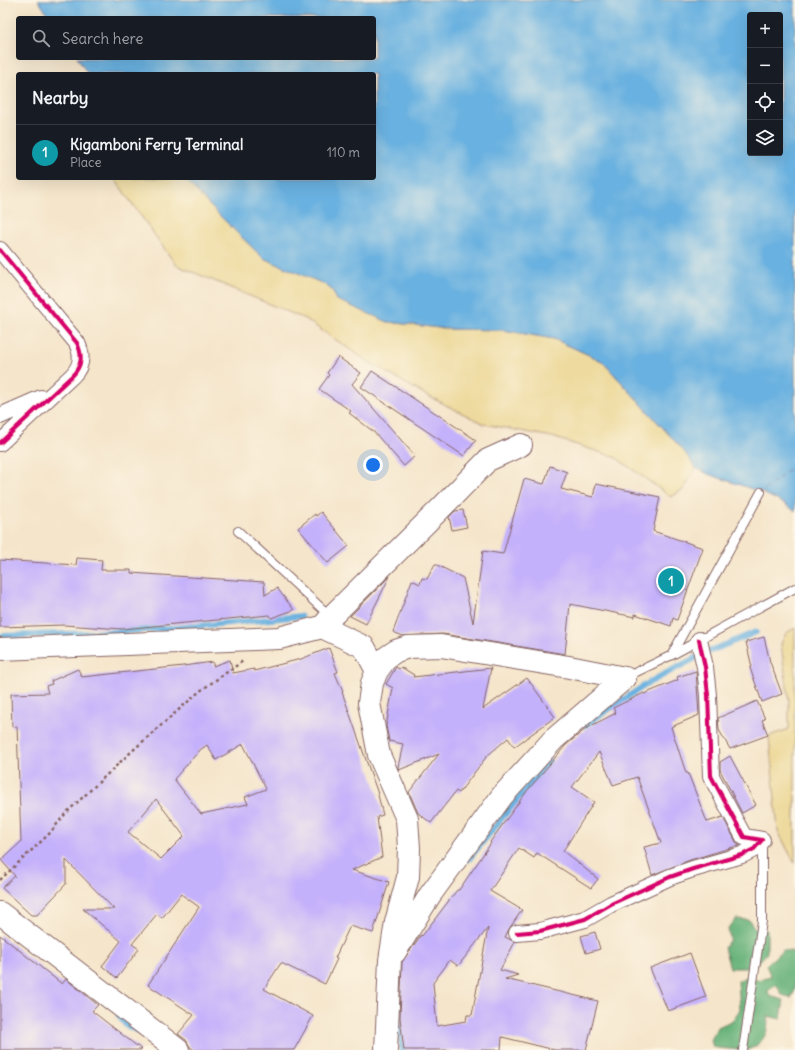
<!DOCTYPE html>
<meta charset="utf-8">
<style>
:root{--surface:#171b24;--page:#242831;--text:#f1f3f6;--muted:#9ea1a6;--line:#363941;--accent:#c8321e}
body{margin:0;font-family:Delius,sans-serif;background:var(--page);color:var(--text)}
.controls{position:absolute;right:12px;top:12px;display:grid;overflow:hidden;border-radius:4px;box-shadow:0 4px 16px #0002}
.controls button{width:36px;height:36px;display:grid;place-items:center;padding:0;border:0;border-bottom:1px solid var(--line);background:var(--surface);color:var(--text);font:20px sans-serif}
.you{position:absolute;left:373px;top:465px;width:14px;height:14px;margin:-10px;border:3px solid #fff;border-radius:50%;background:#1a73e8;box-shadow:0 0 0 6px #1a73e833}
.badge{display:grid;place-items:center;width:26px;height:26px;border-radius:50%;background:var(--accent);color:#fff;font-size:13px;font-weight:700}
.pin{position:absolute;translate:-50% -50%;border:2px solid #fff;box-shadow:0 1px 4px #0006}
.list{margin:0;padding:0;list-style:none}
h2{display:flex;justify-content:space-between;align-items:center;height:52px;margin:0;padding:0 16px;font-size:17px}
h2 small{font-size:13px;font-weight:400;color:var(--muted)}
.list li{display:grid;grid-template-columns:26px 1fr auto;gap:12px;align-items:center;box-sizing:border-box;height:56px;padding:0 16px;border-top:1px solid var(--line)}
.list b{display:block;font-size:15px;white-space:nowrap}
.list p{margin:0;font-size:13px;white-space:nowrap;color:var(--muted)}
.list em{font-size:13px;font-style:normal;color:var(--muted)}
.icon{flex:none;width:22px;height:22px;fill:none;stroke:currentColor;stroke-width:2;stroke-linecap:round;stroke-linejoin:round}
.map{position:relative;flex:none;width:795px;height:1050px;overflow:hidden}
.search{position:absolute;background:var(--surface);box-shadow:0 4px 16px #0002;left:16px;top:16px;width:360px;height:44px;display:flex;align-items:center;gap:10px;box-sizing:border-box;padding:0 14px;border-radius:4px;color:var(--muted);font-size:15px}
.panel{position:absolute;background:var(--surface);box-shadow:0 4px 16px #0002;left:16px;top:72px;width:360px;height:108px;border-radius:4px}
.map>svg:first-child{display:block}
.forest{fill:#67b27a;stroke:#586852}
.sand{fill:#eeda9e;stroke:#9c7c64}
.water{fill:#69b1e0;stroke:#5a6886;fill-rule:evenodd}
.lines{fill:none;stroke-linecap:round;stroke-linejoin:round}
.stream{stroke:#69b1e0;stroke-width:6}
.ferry{stroke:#55526a;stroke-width:1;stroke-dasharray:5 4;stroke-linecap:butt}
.building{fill:#c4b1fb;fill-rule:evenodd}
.service-casing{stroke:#866463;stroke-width:10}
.minor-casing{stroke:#866463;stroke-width:18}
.secondary-casing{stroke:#866463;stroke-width:24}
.path{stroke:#866463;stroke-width:2.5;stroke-dasharray:3 3;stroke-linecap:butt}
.service{stroke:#fff;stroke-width:8}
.minor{stroke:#fff;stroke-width:16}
.secondary{stroke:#fff;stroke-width:22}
.cycleway-casing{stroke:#fcf5e5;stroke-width:6}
.cycleway{stroke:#d6006c;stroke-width:4}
</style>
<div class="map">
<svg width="795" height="1050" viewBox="0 0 795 1050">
<rect width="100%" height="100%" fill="#fcf5e5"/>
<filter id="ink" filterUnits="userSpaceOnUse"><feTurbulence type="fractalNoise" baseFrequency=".025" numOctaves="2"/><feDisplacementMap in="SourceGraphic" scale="8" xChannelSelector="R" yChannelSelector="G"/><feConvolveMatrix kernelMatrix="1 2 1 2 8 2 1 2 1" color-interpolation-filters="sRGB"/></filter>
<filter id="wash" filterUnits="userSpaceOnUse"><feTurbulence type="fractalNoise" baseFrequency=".012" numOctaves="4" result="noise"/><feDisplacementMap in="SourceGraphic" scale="16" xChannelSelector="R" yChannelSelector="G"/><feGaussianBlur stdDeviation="0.9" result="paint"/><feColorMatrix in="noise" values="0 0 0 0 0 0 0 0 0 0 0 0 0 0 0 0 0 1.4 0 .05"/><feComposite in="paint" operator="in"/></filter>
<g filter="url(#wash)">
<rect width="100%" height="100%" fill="#f5e5ca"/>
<path class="forest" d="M 736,919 L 749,920 L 756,930 L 767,930 L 767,953 L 753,968 L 730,968 L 724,948 L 730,939 L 728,929 Z
M 783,950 L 795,952 L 795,990 L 791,998 L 782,995 L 776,984 L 768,991 L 769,996 L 784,1000 L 781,1019 L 767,1016 C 770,1030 764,1043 750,1049 C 743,1050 720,1049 713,1047 L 711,1040 L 718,1027 L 733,1020 L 740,1009 L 738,981 L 748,976 L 758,980 L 771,977 L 766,965 Z"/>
<path class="sand" d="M 114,178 L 184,178 L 215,211 L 263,258 L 324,284 L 332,290 L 388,322 L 448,329 L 503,330 L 554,339 L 602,361 L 683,450 L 696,468 L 684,489 L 671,497 L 615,457 L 552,437 L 484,424 L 426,395 L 370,363 L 305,319 L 176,265 Z
M 795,628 L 795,864 L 778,831 L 769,736 L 789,729 L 789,701 L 781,644 L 786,633 Z"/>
<path class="water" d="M 38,0 L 795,0 L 795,511 L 783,503 L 761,492 L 708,474 L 696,468 L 683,450 L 602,361 L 554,339 L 503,330 L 448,329 L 388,322 L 337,300 L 332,290 L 324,284 L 263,258 L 215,211 L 184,178 L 374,178 L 374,74 L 88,74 L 77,58 L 374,58 L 374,18 L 50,18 ZM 750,15 L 780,15 L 780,153 L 750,153 Z"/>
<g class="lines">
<path class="stream" d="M 0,636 L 96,633 L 178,628 L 301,616
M 585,725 L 650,682 L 701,655 L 756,632
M 469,859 L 548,761
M 398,1008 L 402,1050
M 119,1016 L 126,1025 L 138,1031"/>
<path class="ferry" d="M 764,490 L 795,465"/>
</g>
<g id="blocks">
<path class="building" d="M 338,357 L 361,373 L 352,384 L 415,456 L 404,466 L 374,432 L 349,413 L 351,411 L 319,389 L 329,375 L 327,373 Z
M 372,371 L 476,440 L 464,456 L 361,387 Z
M 550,466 L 567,472 L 561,489 L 593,497 L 596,484 L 660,497 L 653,531 L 703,548 L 677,620 L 673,618 L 671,626 L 635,614 L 635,617 L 570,604 L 565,654 L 443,634 L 403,636 L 393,632 L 412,580 L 420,584 L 422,578 L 427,579 L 435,564 L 463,578 L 473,623 L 483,551 L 503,554 L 524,479 L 544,484 Z
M 463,510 L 467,527 L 452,530 L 449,517 L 455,511 Z
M 321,512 L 349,546 L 328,563 L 298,528 L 315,514 L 316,516 Z
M 77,558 L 102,560 L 101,570 L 131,570 L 131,573 L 264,582 L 265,595 L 277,588 L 294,610 L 271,618 L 270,615 L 122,629 L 64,625 L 0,627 L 0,560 L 76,565 Z
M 390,576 L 366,624 L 350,616 Z
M 764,637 L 770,662 L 782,694 L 762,702 L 750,668 L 752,667 L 746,642 Z
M 329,648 L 338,672 L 335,673 L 343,692 L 342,692 L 377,791 L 383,815 L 377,817 L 382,857 L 352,870 L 389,882 L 373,933 L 350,926 L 335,958 L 337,959 L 325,984 L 281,963 L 264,989 L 313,1016 L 294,1050 L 194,1050 L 190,1047 L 186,1040 L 178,1034 L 194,1015 L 148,985 L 199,907 L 181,894 L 162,918 L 157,914 L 132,944 L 139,949 L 117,978 L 102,966 L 121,941 L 83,909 L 114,909 L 66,860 L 66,884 L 37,915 L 31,915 L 2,888 L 15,876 L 1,860 L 21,842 L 17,726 L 12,727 L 11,694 L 48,693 L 46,686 L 52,684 L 51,681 L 78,669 L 82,677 L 183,666 L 213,662 L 213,666 L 230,660 L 233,673 L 254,669 L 254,671 L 301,659 ZM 243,744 L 266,789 L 245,797 L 248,804 L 201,814 L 174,779 L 200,750 L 207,745 L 216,760 ZM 156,799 L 184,836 L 161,859 L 128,832 Z
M 396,667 L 399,669 L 401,667 L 414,675 L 413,677 L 491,668 L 483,709 L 527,678 L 555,717 L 514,747 L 508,738 L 487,756 L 459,793 L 456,791 L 431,823 L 418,813 L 409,792 L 439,754 L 399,770 L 398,767 L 403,744 L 389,741 L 386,726 L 393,688 L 386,684 Z
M 696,671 L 699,715 L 671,727 L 686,773 L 688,773 L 707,822 L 723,817 L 736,842 L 740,845 L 690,860 L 652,875 L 644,847 L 661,843 L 637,777 L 613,785 L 599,752 L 572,787 L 594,802 L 563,851 L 598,879 L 591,888 L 537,853 L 534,858 L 519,848 L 490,891 L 522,910 L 509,929 L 505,937 L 515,942 L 500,970 L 518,975 L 505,979 L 598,1001 L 586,1050 L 555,1050 L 502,1037 L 501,1050 L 404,1050 L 400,1018 L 402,962 L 421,935 L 422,936 L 457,890 L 459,890 L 491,843 L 490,842 L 527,791 L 566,745 L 587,728 L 616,713 L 613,708 L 644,693 L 644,694 L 678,680 L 677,677 ZM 488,928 L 472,1015 L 467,1015 L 466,1021 L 437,1026 L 433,983 L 450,960 L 458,966 Z
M 757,701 L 765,719 L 762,720 L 768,735 L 730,749 L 719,730 L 718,718 Z
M 730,756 L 756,805 L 742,813 L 720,770 L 720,762 Z
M 595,932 L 600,949 L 586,953 L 581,936 Z
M 0,935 L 62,984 L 66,979 L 98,1005 L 92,1011 L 142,1050 L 0,1050 Z
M 690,953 L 706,997 L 668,1011 L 650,968 Z"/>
</g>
</g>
<g filter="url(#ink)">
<use href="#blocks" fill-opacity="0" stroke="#866463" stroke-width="1"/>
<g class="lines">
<defs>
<path id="service" d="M 238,531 L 331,617
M 672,654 L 761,492
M 626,677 L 672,655 L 795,588
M 743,1050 L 762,921 L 762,841"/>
<path id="minor" d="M 0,250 L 77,343 C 83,356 82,366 72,376 L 0,443
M 0,416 L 41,398
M 517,933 L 540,931 L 585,919 L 611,904 L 670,877 L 693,869 L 742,855 L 754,849 L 762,840 L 744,837 L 711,776 L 708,695 L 705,667 L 699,640"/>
<path id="secondary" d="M 322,627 L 364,647 L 377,671
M 0,649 L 279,638 L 322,627 L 331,617 L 440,509 L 488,460 L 521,445
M 0,913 L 178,1050
M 395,952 L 430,895 L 502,796 L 553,740 L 625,678
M 386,1050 L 390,960 L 396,922 L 408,877 L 409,848 L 407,819 L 379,755 L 369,703 L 372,683 L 377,671 L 387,657 L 396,651 L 408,647 L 441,646 L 569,667 L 625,678"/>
</defs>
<use href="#service" class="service-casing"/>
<use href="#minor" class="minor-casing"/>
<use href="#secondary" class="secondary-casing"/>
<path class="path" d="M 0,880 L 49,834 L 66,813 L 131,752 L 200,691 L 243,661"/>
<use href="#service" class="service"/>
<use href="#minor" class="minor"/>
<use href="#secondary" class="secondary"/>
<defs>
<path id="cycleway" d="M 0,250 L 77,343 C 83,356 82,366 72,376 L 0,443
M 517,933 L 540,931 L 585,919 L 611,904 L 670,877 L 693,869 L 742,855 L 754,849 L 762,840 L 744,837 L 711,776 L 708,695 L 705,667 L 699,640"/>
</defs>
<use href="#cycleway" class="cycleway-casing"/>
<use href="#cycleway" class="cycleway"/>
</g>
</g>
</svg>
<div class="controls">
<button>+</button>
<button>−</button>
<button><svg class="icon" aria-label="locate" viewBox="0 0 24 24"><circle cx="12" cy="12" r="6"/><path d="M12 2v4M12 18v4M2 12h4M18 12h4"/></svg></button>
<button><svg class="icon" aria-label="layers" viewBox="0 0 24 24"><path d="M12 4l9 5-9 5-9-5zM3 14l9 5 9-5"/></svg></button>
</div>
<div class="you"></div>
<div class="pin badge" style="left:671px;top:581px;background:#0f9aa8">1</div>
<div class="search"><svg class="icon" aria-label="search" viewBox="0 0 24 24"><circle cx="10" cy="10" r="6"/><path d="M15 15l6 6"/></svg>Search here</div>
<section class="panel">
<h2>Nearby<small></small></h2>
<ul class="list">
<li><span class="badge" style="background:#0f9aa8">1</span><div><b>Kigamboni Ferry Terminal</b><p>Place</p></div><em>110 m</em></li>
</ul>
</section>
</div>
